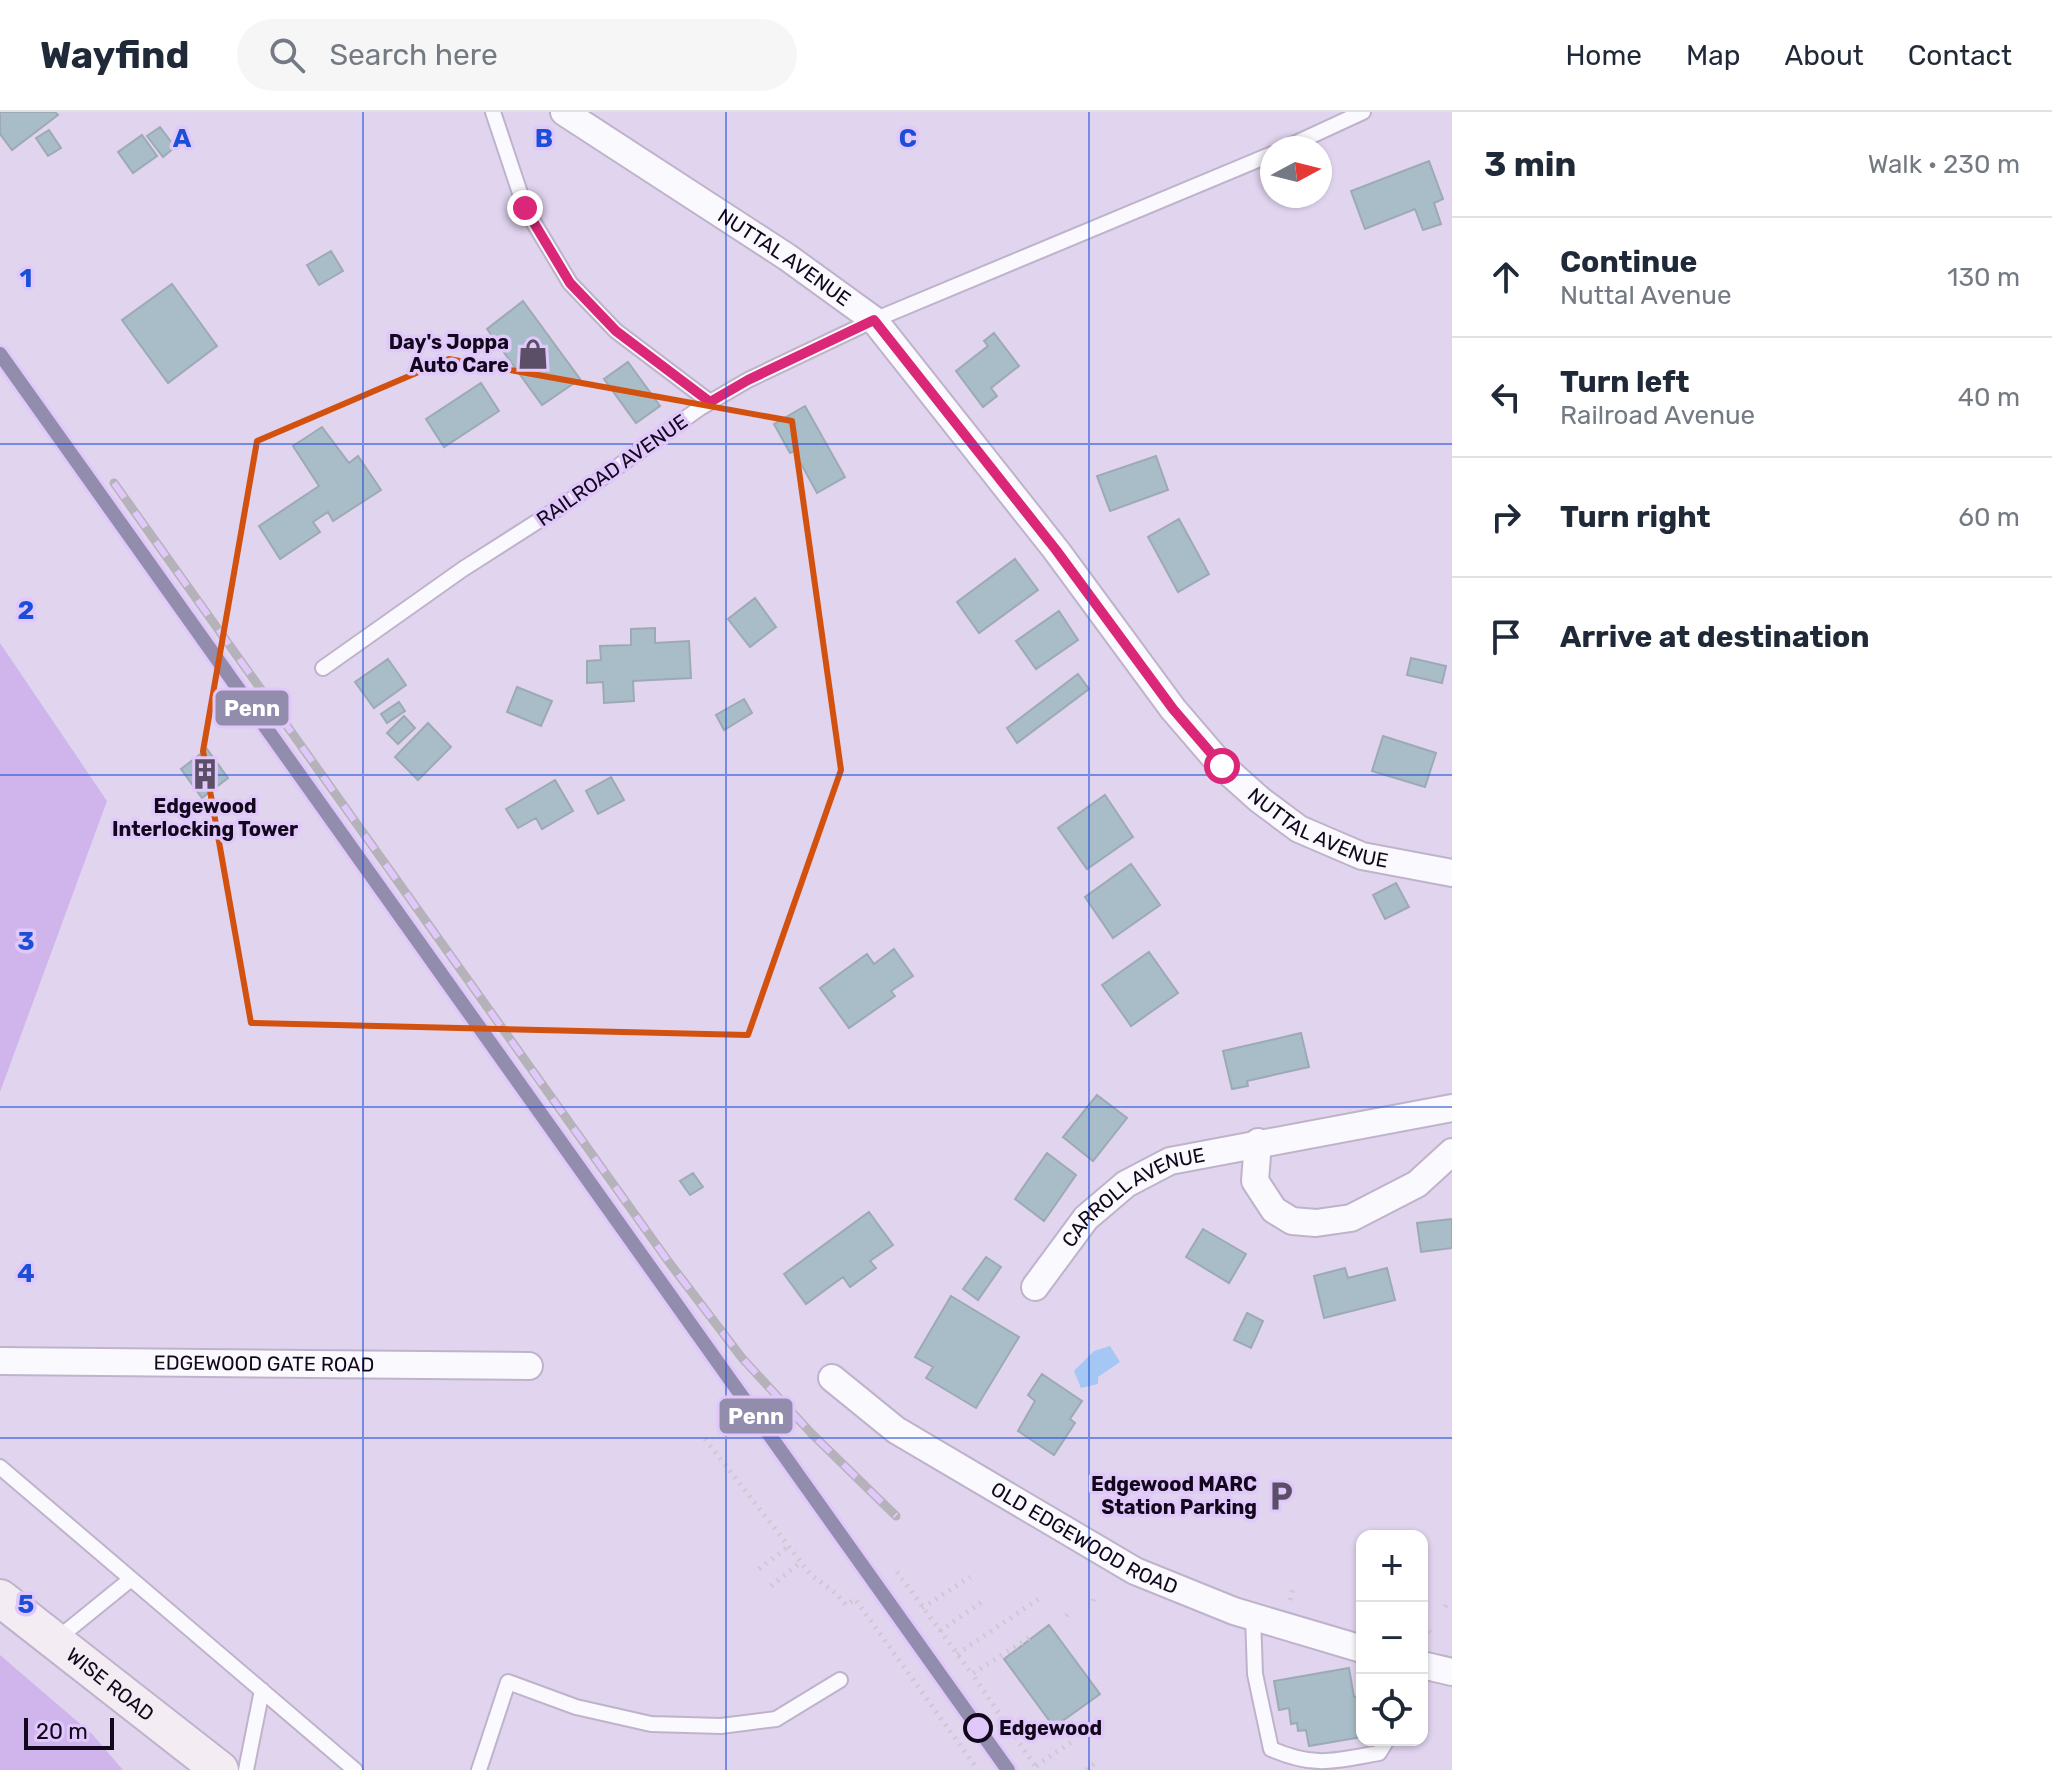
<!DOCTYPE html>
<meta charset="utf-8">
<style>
:root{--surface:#fff;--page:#f6f6f7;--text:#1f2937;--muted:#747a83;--line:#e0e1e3}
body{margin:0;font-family:Rubik,sans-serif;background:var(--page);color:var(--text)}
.controls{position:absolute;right:24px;bottom:24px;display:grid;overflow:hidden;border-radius:16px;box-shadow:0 2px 6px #0004}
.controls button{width:72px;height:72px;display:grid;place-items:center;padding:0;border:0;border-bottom:2px solid var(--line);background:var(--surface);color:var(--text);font:40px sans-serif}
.compass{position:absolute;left:1260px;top:24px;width:72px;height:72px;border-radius:50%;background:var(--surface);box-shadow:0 2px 6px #0004;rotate:83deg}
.scale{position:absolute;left:24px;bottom:20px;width:90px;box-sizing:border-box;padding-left:8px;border:4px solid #12071c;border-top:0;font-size:22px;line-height:28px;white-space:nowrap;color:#12071c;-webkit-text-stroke:6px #e1c8fb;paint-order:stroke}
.stop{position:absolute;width:24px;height:24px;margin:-18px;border:6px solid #db2777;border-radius:50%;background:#fff}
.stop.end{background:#db2777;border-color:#fff;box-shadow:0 2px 8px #0008}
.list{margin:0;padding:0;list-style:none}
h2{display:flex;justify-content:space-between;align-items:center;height:104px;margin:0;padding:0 32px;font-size:34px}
h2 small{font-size:26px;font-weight:400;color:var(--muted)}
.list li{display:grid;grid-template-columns:52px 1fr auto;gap:24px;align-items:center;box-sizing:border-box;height:120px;padding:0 32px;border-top:2px solid var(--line)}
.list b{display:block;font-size:30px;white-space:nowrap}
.list p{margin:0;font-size:26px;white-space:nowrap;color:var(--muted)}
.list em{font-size:26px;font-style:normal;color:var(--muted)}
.icon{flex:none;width:44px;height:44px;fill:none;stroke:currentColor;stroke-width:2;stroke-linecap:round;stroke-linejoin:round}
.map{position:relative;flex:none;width:1452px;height:1658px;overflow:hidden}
header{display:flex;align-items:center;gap:48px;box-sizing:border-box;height:112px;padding:0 40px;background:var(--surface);border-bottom:2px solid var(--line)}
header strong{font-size:38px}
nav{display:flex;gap:44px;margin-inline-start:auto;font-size:28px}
.search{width:560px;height:72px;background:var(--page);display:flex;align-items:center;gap:20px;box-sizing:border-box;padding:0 28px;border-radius:44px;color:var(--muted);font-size:30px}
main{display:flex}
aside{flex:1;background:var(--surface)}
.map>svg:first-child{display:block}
.green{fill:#d0b5ec}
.water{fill:#a4c7f4}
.building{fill:#a8bdc7;stroke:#9daab4;stroke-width:2}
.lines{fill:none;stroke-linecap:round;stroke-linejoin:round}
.lane-casing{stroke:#bfb3cb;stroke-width:18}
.street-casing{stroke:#bfb3cb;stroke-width:30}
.secondary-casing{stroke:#bfb3cb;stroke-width:40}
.path{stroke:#cdc9d0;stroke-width:5;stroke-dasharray:2 6;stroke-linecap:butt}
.lane{stroke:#faf9fd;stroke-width:14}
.street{stroke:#faf9fd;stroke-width:26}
.secondary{stroke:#f3ecf2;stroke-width:36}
.rail-casing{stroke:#b6b2b9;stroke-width:9}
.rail{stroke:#e1c8fb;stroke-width:6;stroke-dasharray:18;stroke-linecap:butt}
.rail-1-casing{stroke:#e1c8fb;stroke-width:20}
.rail-1{stroke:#928dac;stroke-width:14}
.route{stroke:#db2777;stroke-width:10}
.marked{fill:none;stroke:#d3510e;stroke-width:6;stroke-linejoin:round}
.grid{fill:none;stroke:#1d4ed8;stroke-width:2;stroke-opacity:0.55}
.stop-dot{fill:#e1c8fb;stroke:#12071c;stroke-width:4}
.labels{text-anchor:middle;stroke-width:7;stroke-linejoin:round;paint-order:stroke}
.street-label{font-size:20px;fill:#12071c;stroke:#e1c8fb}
.poi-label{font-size:20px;font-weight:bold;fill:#12071c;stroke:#e1c8fb;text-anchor:end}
.stop-label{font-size:20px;font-weight:bold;fill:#12071c;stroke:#e1c8fb;text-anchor:start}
.grid-label{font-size:26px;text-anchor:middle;font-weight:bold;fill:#1d4ed8;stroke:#e1c8fb;stroke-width:7;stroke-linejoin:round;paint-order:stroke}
.line-badge{stroke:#e1c8fb;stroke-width:3}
.badge-label{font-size:22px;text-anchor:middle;font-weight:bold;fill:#fff}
</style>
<header>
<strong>Wayfind</strong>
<div class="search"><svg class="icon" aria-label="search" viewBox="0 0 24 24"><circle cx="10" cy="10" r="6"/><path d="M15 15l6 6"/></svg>Search here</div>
<nav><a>Home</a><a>Map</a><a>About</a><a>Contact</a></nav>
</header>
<main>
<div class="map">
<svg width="1452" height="1658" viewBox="0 0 1452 1658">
<rect width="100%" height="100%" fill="#e1d4ef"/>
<path class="green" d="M 0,531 L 107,689 L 0,980 Z
M 0,1543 L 92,1622 L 123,1658 L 0,1658 Z"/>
<path class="water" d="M 1110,1234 L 1120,1250 L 1098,1265 L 1098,1272 L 1081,1276 L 1074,1259 L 1094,1239 Z"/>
<path class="building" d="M 0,0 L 55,0 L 58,3 L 12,38 L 0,22 Z
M 160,15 L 175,35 L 163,45 L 147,24 Z
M 49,18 L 61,36 L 48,44 L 36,26 Z
M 142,23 L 157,44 L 133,61 L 118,40 Z
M 1429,49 L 1443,87 L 1434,91 L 1441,112 L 1423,118 L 1415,97 L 1365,117 L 1351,79 Z
M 331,139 L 343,159 L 319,173 L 307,153 Z
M 172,172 L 217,234 L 168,271 L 122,208 Z
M 523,189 L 580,267 L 542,293 L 487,217 Z
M 994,221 L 1019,254 L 991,276 L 997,284 L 983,295 L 956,259 L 988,234 L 984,229 Z
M 628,250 L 660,294 L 636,311 L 604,267 Z
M 481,271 L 499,299 L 444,335 L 426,307 Z
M 805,294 L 845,365 L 817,381 L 794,339 L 790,341 L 774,312 Z
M 322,315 L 349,351 L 358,344 L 381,378 L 333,409 L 328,400 L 313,410 L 320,420 L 280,447 L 259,414 L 319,374 L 293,334 Z
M 1156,344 L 1168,378 L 1110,399 L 1097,364 Z
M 1179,407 L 1209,462 L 1178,480 L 1148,425 Z
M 1015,447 L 1038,478 L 979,521 L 957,490 Z
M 755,486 L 776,515 L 750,535 L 728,507 Z
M 1059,499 L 1078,528 L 1036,557 L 1016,529 Z
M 655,516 L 655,531 L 689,529 L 691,566 L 633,569 L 634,589 L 604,591 L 603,570 L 587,571 L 587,549 L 601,548 L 600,534 L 631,533 L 631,517 Z
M 1411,546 L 1446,554 L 1442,571 L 1407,563 Z
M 388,547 L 406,573 L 374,596 L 355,570 Z
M 1078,562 L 1089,577 L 1017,631 L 1007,616 Z
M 517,575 L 552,589 L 541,614 L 507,600 Z
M 744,587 L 752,601 L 724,618 L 716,603 Z
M 399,590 L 405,599 L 387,611 L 381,602 Z
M 404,604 L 415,616 L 398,632 L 387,621 Z
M 428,611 L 451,635 L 418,668 L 395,645 Z
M 1383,624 L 1436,641 L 1425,675 L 1372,659 Z
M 207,637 L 228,666 L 202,686 L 181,657 Z
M 611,665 L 624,688 L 598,702 L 586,679 Z
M 555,668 L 573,699 L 542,717 L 536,706 L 518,716 L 506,697 Z
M 1105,683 L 1133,725 L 1087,757 L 1058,716 Z
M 1131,752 L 1160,793 L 1113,826 L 1085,785 Z
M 1396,771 L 1409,795 L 1385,807 L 1373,783 Z
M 894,837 L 913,864 L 891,879 L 895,884 L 849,916 L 820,876 L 867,842 L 874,852 Z
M 1149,840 L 1178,881 L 1131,914 L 1102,873 Z
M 1301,921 L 1309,955 L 1247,969 L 1248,974 L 1232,977 L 1223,939 Z
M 1097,983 L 1127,1006 L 1093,1049 L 1063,1025 Z
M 1047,1041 L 1076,1063 L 1044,1109 L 1015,1087 Z
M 693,1061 L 703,1075 L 690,1083 L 680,1069 Z
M 869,1100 L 893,1133 L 870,1149 L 876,1156 L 850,1175 L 843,1165 L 806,1192 L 784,1162 Z
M 1452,1107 L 1452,1136 L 1421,1140 L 1417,1111 Z
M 1203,1117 L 1246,1142 L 1229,1171 L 1186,1145 Z
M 986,1145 L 1001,1155 L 978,1188 L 963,1177 Z
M 1345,1156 L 1348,1166 L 1387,1156 L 1395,1188 L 1324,1206 L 1314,1164 Z
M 951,1184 L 1019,1225 L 976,1296 L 926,1266 L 933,1255 L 915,1245 Z
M 1247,1201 L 1263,1209 L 1251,1236 L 1234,1228 Z
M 1042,1262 L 1082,1289 L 1070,1307 L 1075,1311 L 1054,1343 L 1018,1319 L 1035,1289 L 1028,1283 Z
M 1049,1513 L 1100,1582 L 1054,1615 L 1004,1547 Z
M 1349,1556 L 1354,1585 L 1362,1584 L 1362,1625 L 1309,1634 L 1306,1618 L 1298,1619 L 1297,1611 L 1291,1612 L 1289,1596 L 1279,1598 L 1274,1569 Z"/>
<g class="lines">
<defs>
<path id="lane" d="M 493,0 L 525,96 L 570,171 L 616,219 L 710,290
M 1285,36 L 1363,0
M 323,556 L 463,457 L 571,388 L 700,296 L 748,268 L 874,208 L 1272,42
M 0,1355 L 355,1658
M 1253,1504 L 1255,1562 L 1271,1637 C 1315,1656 1334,1649 1379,1641 L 1387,1628
M 57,1527 L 131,1467
M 246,1658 L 262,1578
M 479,1658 L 508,1570 L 576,1595 L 651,1612 L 721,1614 L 776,1607 L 840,1568"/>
<g id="street">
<path id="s1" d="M 564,0 L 787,145 L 874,208 L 1056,438 L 1173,597 L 1222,654 L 1260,688 L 1299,717 L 1362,744 L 1452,761"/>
<path d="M 1258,1030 L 1255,1069 L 1274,1098 L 1292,1109 L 1316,1111 L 1351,1106 L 1417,1072 L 1452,1040"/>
<path id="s2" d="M 1035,1175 L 1086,1106 L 1126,1072 L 1170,1049 L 1452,996"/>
<path id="s3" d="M 0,1249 L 529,1254"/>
<path id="s4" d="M 832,1266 L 896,1318 L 1135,1459 L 1234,1499 L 1362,1537"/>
<path d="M 1422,1553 L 1452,1560"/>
</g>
<g id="secondary">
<path id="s5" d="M 0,1486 L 220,1658"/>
</g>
</defs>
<use href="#lane" class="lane-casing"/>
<use href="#street" class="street-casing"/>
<use href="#secondary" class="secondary-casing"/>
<path class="path" d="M 705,1327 L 811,1463 L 837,1482 L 846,1493 L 855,1487 L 978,1658
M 1137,1393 L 1139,1388
M 759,1457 L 789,1434
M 897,1460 L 972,1562
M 771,1474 L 801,1450
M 1290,1488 L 1293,1477
M 1093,1489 L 1095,1484
M 1445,1495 L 1447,1491
M 922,1496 L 970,1465
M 1066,1504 L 1068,1502
M 940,1519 L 986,1487
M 1429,1519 L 1432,1523
M 1029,1526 L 972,1562 L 1038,1658
M 957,1542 L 1043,1484
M 1036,1654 L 1076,1627
M 1086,1658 L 1094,1652"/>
<use href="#lane" class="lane"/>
<use href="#street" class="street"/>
<use href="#secondary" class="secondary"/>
<defs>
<path id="rail" d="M 114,371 L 668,1149 L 742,1246 L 812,1322 L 896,1404"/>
</defs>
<use href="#rail" class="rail-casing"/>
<use href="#rail" class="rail"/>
<defs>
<path id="rail-1" d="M 0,242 L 1008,1658"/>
</defs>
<use href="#rail-1" class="rail-1-casing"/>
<use href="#rail-1" class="rail-1"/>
</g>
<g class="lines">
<path class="route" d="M 525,96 L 570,171 L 616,219 L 710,290 L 748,268 L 874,208 L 1056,438 L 1173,597 L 1222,654"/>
</g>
<path class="marked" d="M 449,247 L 792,309 L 841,658 L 748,923 L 251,911 L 203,639 L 257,329 Z"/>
<path class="grid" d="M 363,0 L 363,1658M 726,0 L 726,1658M 1089,0 L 1089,1658M 0,332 L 1452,332M 0,663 L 1452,663M 0,995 L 1452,995M 0,1326 L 1452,1326"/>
<defs>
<symbol id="shop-bare" viewBox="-9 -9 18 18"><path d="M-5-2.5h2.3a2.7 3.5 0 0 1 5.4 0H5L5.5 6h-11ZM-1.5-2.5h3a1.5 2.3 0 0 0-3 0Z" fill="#5a4f66" stroke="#e1c8fb" stroke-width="2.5" paint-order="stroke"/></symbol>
<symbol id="building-bare" viewBox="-9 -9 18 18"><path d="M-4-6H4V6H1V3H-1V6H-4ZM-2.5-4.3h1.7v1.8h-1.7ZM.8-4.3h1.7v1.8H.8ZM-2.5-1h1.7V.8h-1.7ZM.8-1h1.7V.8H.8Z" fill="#5a4f66" stroke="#e1c8fb" stroke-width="2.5" paint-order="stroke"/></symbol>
<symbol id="parking-bare" viewBox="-9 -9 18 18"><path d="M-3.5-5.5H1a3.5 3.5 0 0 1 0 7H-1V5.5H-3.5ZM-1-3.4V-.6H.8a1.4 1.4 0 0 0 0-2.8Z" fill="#5a4f66" stroke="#e1c8fb" stroke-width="2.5" paint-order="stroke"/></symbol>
</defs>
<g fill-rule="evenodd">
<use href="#shop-bare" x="511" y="220" width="44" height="44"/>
<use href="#building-bare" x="183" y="640" width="44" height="44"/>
<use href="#parking-bare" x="1259" y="1362" width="44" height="44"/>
</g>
<circle class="stop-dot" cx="978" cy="1616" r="13"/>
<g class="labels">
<g class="street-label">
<text dy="7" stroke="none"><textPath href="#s1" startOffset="264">NUTTAL AVENUE</textPath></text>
<text transform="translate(612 358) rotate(-35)" y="7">RAILROAD AVENUE</text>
<text dy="7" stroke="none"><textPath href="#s1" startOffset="1056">NUTTAL AVENUE</textPath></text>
<text dy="7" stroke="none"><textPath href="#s2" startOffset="138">CARROLL AVENUE</textPath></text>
<text dy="7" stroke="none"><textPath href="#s3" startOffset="264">EDGEWOOD GATE ROAD</textPath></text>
<text dy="7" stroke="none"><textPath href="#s4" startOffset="300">OLD EDGEWOOD ROAD</textPath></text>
<text dy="7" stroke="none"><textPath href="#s5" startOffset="140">WISE ROAD</textPath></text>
</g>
<g class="poi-label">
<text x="509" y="237">Day's Joppa<tspan x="509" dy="23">Auto Care</tspan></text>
<text x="205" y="701" text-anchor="middle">Edgewood<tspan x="205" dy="23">Interlocking Tower</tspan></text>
<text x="1257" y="1379">Edgewood MARC<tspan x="1257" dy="23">Station Parking</tspan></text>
</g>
<g class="stop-label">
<text x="999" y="1623">Edgewood</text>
</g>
</g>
<g class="grid-label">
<text x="182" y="35">A</text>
<text x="544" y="35">B</text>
<text x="908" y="35">C</text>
<text x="26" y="175">1</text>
<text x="26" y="507">2</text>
<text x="26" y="838">3</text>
<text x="26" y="1170">4</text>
<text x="26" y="1501">5</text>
</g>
<g class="line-badge">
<rect x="214" y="577" width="76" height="38" rx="8" fill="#928dac"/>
<rect x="718" y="1285" width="76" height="38" rx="8" fill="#928dac"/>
</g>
<g class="badge-label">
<text x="252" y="604">Penn</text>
<text x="756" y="1312">Penn</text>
</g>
</svg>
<div class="controls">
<button>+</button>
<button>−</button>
<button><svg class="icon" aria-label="locate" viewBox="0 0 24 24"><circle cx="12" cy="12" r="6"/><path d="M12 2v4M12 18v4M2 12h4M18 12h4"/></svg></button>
</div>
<svg class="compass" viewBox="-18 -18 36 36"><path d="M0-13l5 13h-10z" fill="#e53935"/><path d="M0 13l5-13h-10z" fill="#747a83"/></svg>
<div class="scale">20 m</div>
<div class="stop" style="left:1222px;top:654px"></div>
<div class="stop end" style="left:525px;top:96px"></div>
</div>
<aside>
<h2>3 min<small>Walk · 230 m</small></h2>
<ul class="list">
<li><svg class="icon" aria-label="ahead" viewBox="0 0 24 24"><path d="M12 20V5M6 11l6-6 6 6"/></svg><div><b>Continue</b><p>Nuttal Avenue</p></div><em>130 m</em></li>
<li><svg class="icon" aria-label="left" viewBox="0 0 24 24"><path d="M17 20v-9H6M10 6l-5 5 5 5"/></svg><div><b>Turn left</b><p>Railroad Avenue</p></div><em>40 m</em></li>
<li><svg class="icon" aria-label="right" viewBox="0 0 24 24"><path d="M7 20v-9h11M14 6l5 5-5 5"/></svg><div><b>Turn right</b></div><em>60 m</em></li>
<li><svg class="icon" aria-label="arrive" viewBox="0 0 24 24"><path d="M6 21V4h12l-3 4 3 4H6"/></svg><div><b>Arrive at destination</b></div></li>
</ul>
</aside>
</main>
